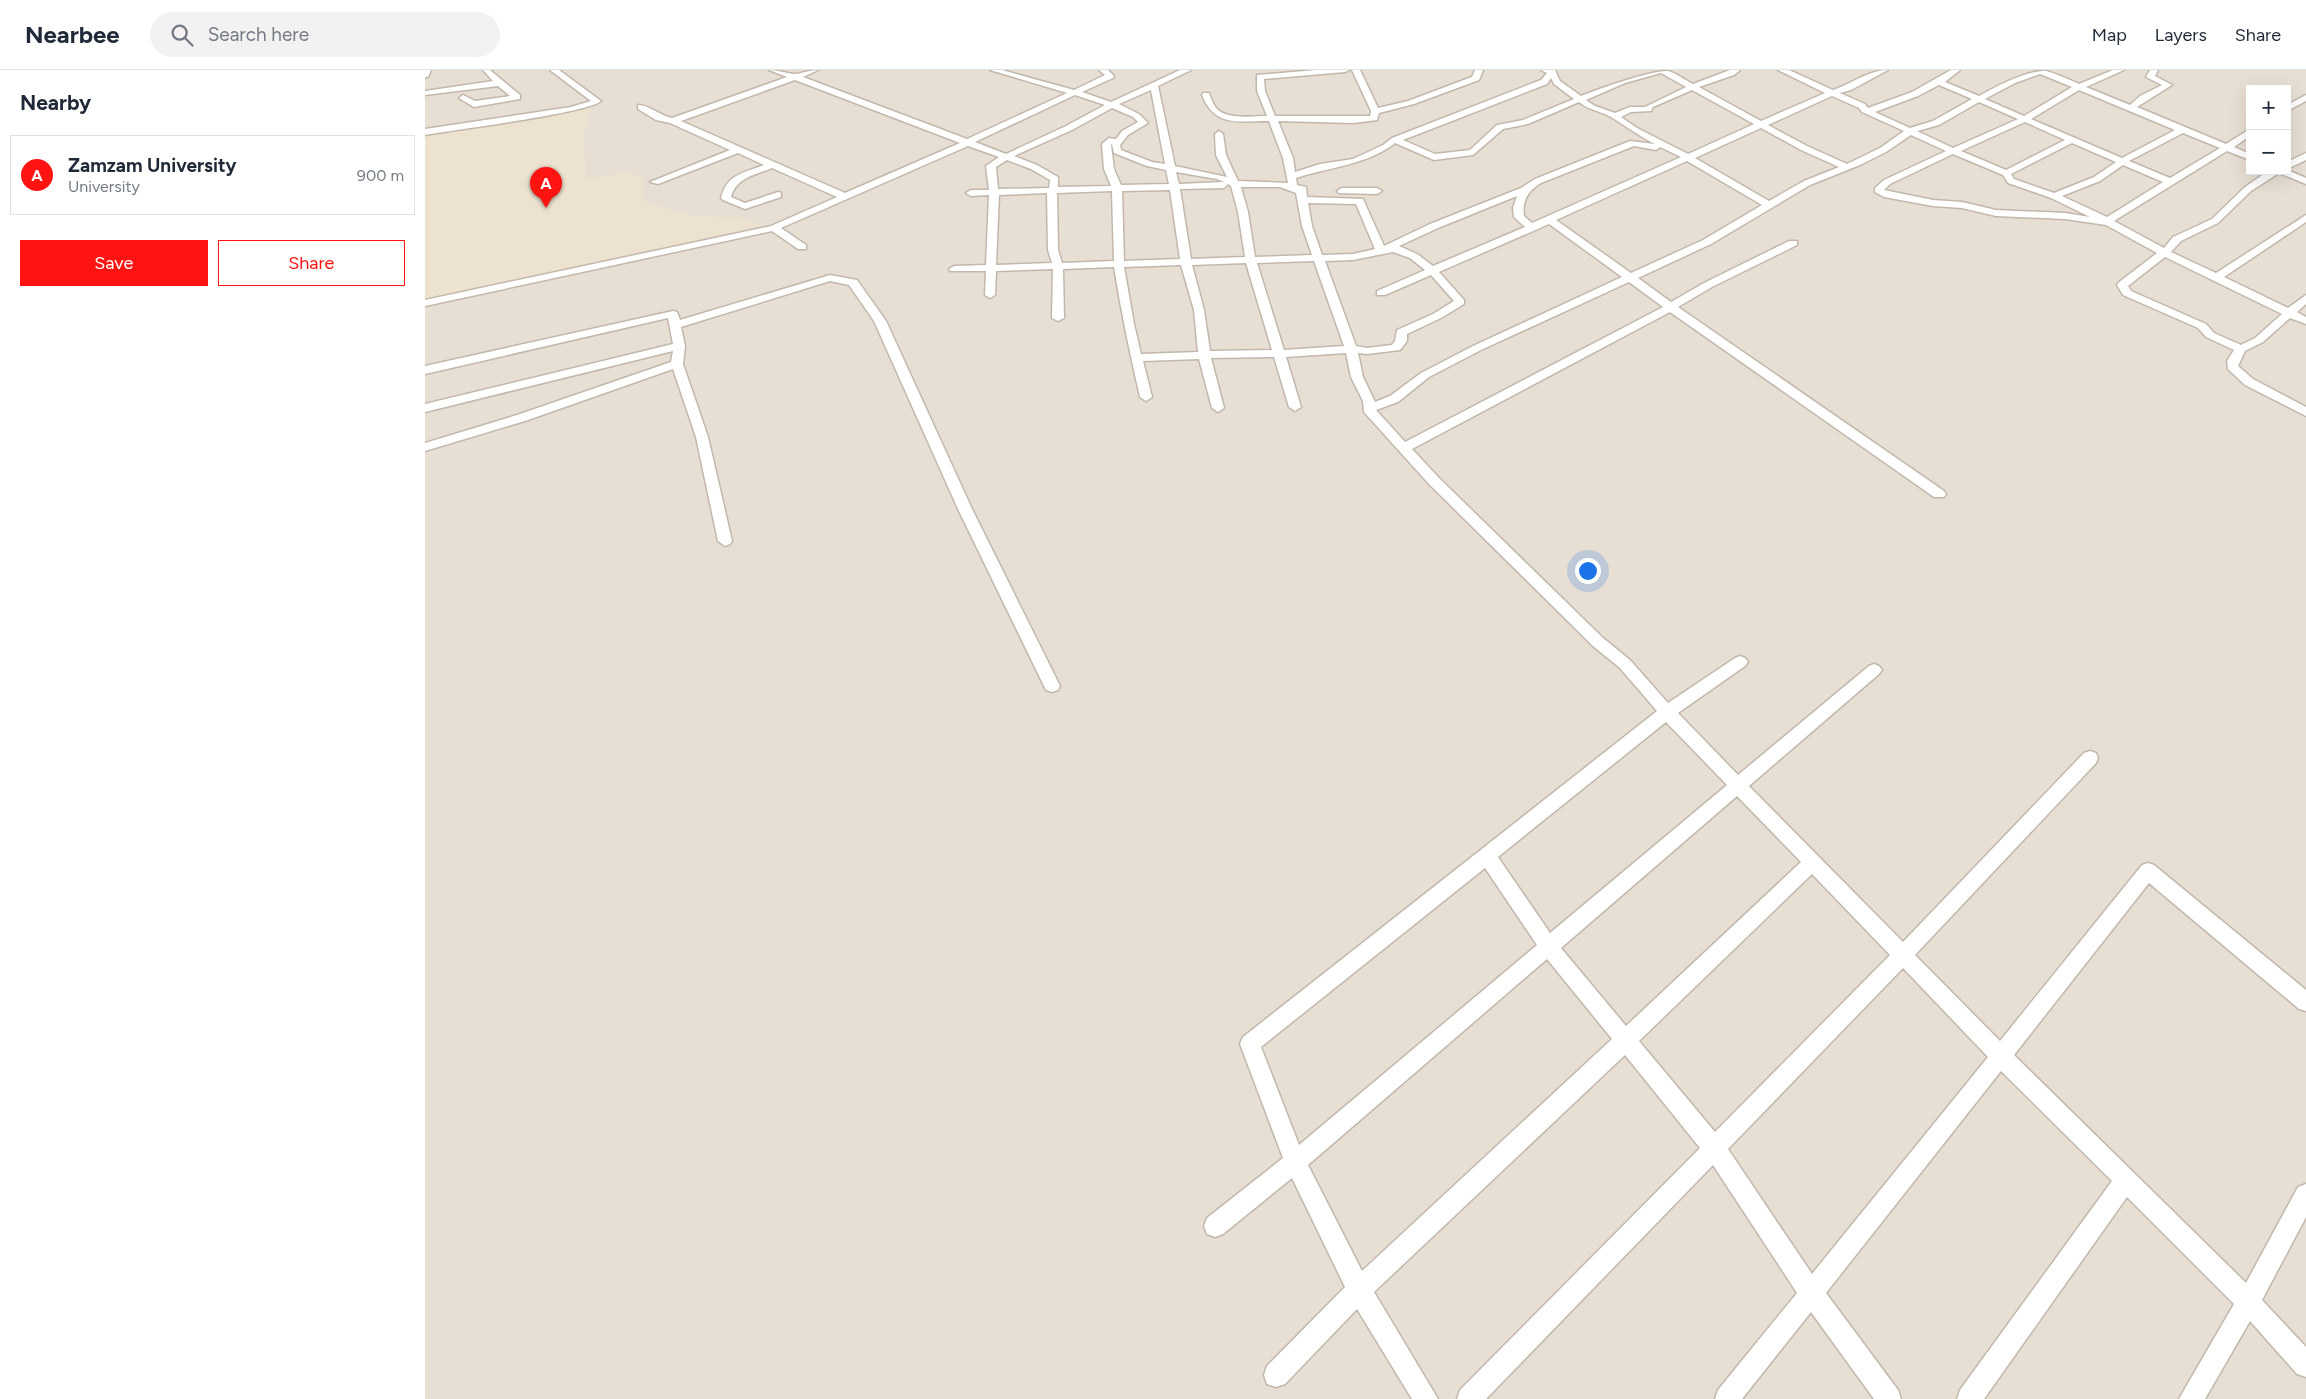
<!DOCTYPE html>
<meta charset="utf-8">
<style>
:root{--surface:#fff;--page:#f2f2f3;--text:#1f2937;--muted:#747a83;--line:#e0e1e3;--accent:#ff1411}
body{margin:0;font-family:Figtree,sans-serif;background:var(--page);color:var(--text)}
.controls{position:absolute;right:15px;top:15px;display:grid;overflow:hidden;border-radius:0px;box-shadow:0 5px 20px #0002}
.controls button{width:45px;height:45px;display:grid;place-items:center;padding:0;border:0;border-bottom:1px solid var(--line);background:var(--surface);color:var(--text);font:25px sans-serif}
.you{position:absolute;left:1162px;top:500px;width:18px;height:18px;margin:-12px;border:4px solid #fff;border-radius:50%;background:#1a73e8;box-shadow:0 0 0 8px #1a73e833}
.badge{display:grid;place-items:center;width:32px;height:32px;border-radius:50%;background:var(--accent);color:#fff;font-size:16px;font-weight:700}
.pin{position:absolute;translate:-50% -41px;filter:drop-shadow(0 1px 2px #0008)}
.pin::after{content:'';position:absolute;top:26px;width:18px;height:15px;background:inherit;clip-path:polygon(0 0,100% 0,50% 100%)}
.list{margin:0;padding:0;list-style:none}
h2{display:flex;justify-content:space-between;align-items:center;height:65px;margin:0;padding:0 20px;font-size:21px}
h2 small{font-size:16px;font-weight:400;color:var(--muted)}
.list li{display:grid;grid-template-columns:32px 1fr auto;gap:15px;align-items:center;box-sizing:border-box;height:80px;margin:0 10px 10px;padding:0 10px;border:1px solid var(--line);border-radius:0px}
.list b{display:block;font-size:19px;white-space:nowrap}
.list p{margin:0;font-size:16px;white-space:nowrap;color:var(--muted)}
.list em{font-size:16px;font-style:normal;color:var(--muted)}
.actions{display:flex;gap:10px;padding:15px 20px}
.actions a{flex:1;padding:11px 0;border:1px solid var(--accent);border-radius:0px;text-align:center;font-size:18px;color:var(--accent)}
.actions .main{background:var(--accent);color:#fff}
.icon{flex:none;width:28px;height:28px;fill:none;stroke:currentColor;stroke-width:2;stroke-linecap:round;stroke-linejoin:round}
.map{position:relative;flex:none;width:1881px;height:1329px;overflow:hidden}
header{display:flex;align-items:center;gap:30px;box-sizing:border-box;height:70px;padding:0 25px;background:var(--surface);border-bottom:1px solid var(--line)}
header strong{font-size:24px}
nav{display:flex;gap:28px;margin-inline-start:auto;font-size:18px}
.search{width:350px;height:45px;background:var(--page);display:flex;align-items:center;gap:12px;box-sizing:border-box;padding:0 18px;border-radius:28px;color:var(--muted);font-size:19px}
main{display:flex}
aside{flex:1;background:var(--surface)}
.map>svg:first-child{display:block}
.residential{fill:#e8dfd4;fill-rule:evenodd}
.education{fill:#ede1cf}
.lines{fill:none;stroke-linecap:round;stroke-linejoin:round}
.street-casing{stroke:#c2b7ab;stroke-width:3}
.street{fill:#fff;fill-rule:evenodd}
</style>
<header>
<strong>Nearbee</strong>
<div class="search"><svg class="icon" aria-label="search" viewBox="0 0 24 24"><circle cx="10" cy="10" r="6"/><path d="M15 15l6 6"/></svg>Search here</div>
<nav><a>Map</a><a>Layers</a><a>Share</a></nav>
</header>
<main>
<aside>
<h2>Nearby<small></small></h2>
<ul class="list">
<li><span class="badge">A</span><div><b>Zamzam University</b><p>University</p></div><em>900 m</em></li>
</ul>
<div class="actions"><a class="main">Save</a><a>Share</a></div>
</aside>
<div class="map">
<svg width="1881" height="1329" viewBox="0 0 1881 1329">
<rect width="100%" height="100%" fill="#f4eee6"/>
<path class="residential" d="M 0,0 L 1881,0 L 1881,1329 L 0,1329 ZM 1825,19 L 1862,19 L 1862,101 L 1825,101 Z"/>
<path class="education" d="M 166,38 L 159,61 L 161,109 L 203,102 L 218,108 L 218,131 L 266,146 L 323,148 L 336,158 L 0,232 L 0,66 L 75,50 Z"/>
<g class="lines">
<defs>
<path id="street" d="M 0,0 L 6,0 L 3,7 L 0,7 Z
M 58,0 L 65,0 L 95,25 L 95,29 L 49,37 L 34,28 L 38,25 L 50,31 L 85,26 L 73,16 L 0,25 L 0,21 L 68,11 Z
M 125,0 L 134,0 L 176,31 C 164,43 26,60 0,65 L 0,59 L 146,37 L 166,31 Z
M 344,0 C 353,0 360,3 369,4 C 375,4 385,0 393,0 L 378,7 L 542,69 L 642,23 L 565,0 L 577,0 L 649,20 L 680,5 L 674,0 L 683,0 L 689,6 L 688,8 L 657,22 L 686,32 L 755,0 L 766,0 L 733,16 L 750,96 L 802,107 L 791,85 L 790,64 L 794,61 L 798,64 L 801,85 L 813,111 L 863,113 L 858,88 L 844,51 C 814,51 790,58 777,25 L 778,23 L 784,23 C 786,28 788,34 791,38 C 801,50 828,46 842,46 L 832,21 L 832,5 L 891,0 L 924,0 L 920,2 L 839,9 L 840,21 L 850,46 L 945,46 L 946,41 L 927,0 L 935,0 L 953,38 L 983,31 L 1044,8 L 1047,7 L 1050,0 L 1058,0 L 1054,10 L 989,34 L 954,43 L 952,50 L 929,53 L 853,51 L 868,88 L 870,102 L 895,94 L 928,89 L 958,75 L 967,68 L 1116,10 L 1122,3 L 1116,0 L 1130,0 L 1135,11 L 1156,26 C 1173,19 1227,0 1243,1 C 1251,3 1260,10 1268,14 L 1305,0 L 1315,0 L 1309,5 L 1274,17 L 1336,51 L 1400,23 L 1353,0 L 1364,0 L 1408,20 C 1426,14 1444,0 1463,0 L 1426,20 L 1415,23 L 1440,34 L 1443,38 L 1487,22 L 1526,0 L 1535,0 L 1520,12 L 1554,26 C 1570,17 1602,0 1621,1 C 1632,4 1643,9 1654,14 L 1688,0 L 1699,0 L 1661,17 L 1705,35 L 1715,26 L 1737,15 L 1721,7 L 1725,0 L 1733,0 L 1730,6 L 1747,15 L 1712,37 L 1801,74 L 1825,59 L 1825,66 L 1809,77 L 1825,84 L 1825,90 L 1802,81 L 1689,151 L 1739,178 L 1748,167 L 1787,149 L 1820,117 L 1843,101 L 1862,100 L 1881,108 L 1881,114 L 1854,103 L 1826,121 L 1793,153 L 1756,171 L 1746,182 L 1791,203 L 1881,145 L 1881,152 L 1799,207 L 1863,238 L 1881,225 L 1881,234 L 1872,242 L 1881,247 L 1881,254 L 1865,248 L 1838,272 L 1820,281 L 1813,296 L 1828,309 L 1881,337 L 1881,346 L 1820,315 L 1803,299 L 1802,291 L 1809,280 L 1781,267 L 1773,258 L 1698,225 L 1692,215 L 1693,213 L 1732,183 L 1681,155 L 1640,149 L 1571,146 L 1537,138 L 1508,136 L 1459,127 L 1450,122 L 1450,118 L 1459,110 L 1521,81 L 1486,65 L 1461,82 L 1435,95 L 1385,115 L 1286,174 L 1213,208 L 1246,232 L 1279,213 L 1364,171 L 1372,171 L 1372,175 L 1287,217 L 1253,237 L 1519,421 L 1521,424 L 1519,427 L 1509,427 L 1245,242 L 987,379 L 1014,408 L 1178,568 L 1205,590 L 1243,633 L 1310,588 L 1315,586 L 1320,588 L 1323,592 L 1320,596 L 1253,643 L 1313,705 L 1444,596 L 1449,594 L 1454,596 L 1457,600 L 1454,604 L 1324,716 L 1478,872 L 1659,683 L 1665,681 L 1671,683 L 1673,688 L 1671,693 L 1490,885 L 1575,971 L 1717,795 L 1723,793 L 1729,795 L 1881,920 L 1881,941 L 1874,939 L 1724,813 L 1589,985 L 1821,1213 L 1873,1117 L 1881,1114 L 1881,1147 L 1837,1230 L 1881,1277 L 1881,1307 L 1872,1304 L 1825,1251 L 1780,1329 L 1754,1329 L 1809,1234 L 1702,1127 L 1559,1329 L 1532,1329 L 1535,1320 L 1687,1111 L 1576,1001 L 1401,1223 L 1473,1320 L 1476,1329 L 1449,1329 L 1386,1242 L 1317,1329 L 1290,1329 L 1293,1320 L 1372,1223 L 1288,1095 L 1061,1329 L 1032,1329 L 1035,1320 L 1275,1078 L 1200,985 L 949,1222 L 1013,1329 L 987,1329 L 932,1239 L 860,1314 L 851,1317 L 842,1314 L 839,1305 L 842,1296 L 920,1217 L 867,1108 L 798,1164 L 790,1167 L 782,1164 L 779,1156 L 782,1148 L 858,1088 L 815,974 L 818,967 L 1232,641 L 1195,598 L 1168,576 L 1004,414 L 939,342 L 938,331 L 926,307 L 921,283 L 861,287 L 876,337 L 870,341 L 864,337 L 849,287 L 786,288 L 799,338 L 793,342 L 787,338 L 774,289 L 718,291 L 727,327 L 721,331 L 715,327 C 705,284 696,241 689,197 L 638,199 L 639,248 L 633,251 L 627,248 L 628,199 L 571,201 L 570,225 L 565,228 L 560,225 L 561,201 L 525,201 L 524,199 L 529,196 L 561,195 L 564,125 L 546,126 L 541,123 L 546,120 L 564,120 L 561,96 L 574,87 L 543,76 L 356,158 L 381,175 L 381,179 L 373,179 L 347,161 L 0,236 L 0,230 L 346,156 L 412,127 L 347,98 C 330,105 311,108 306,127 L 320,133 L 353,122 L 356,123 L 356,127 L 320,139 L 298,130 L 296,128 C 302,104 318,103 339,95 L 313,83 L 233,114 L 225,112 L 305,80 L 245,53 L 231,50 L 213,39 L 213,35 C 222,34 236,46 247,48 L 362,7 ZM 1236,3 L 1261,17 L 1220,37 L 1205,37 L 1190,43 L 1170,36 L 1161,30 L 1200,13 ZM 1615,4 L 1647,17 L 1599,46 L 1560,29 L 1590,13 ZM 1126,8 L 1129,14 L 1149,29 L 1098,50 L 1072,55 L 1045,80 L 1010,84 L 978,70 L 1122,14 ZM 370,10 L 535,73 L 420,123 L 256,51 ZM 1514,15 L 1547,29 L 1508,51 L 1485,58 L 1450,42 L 1493,26 ZM 726,20 L 740,94 L 727,92 L 696,80 L 695,75 L 703,65 L 723,53 L 714,44 L 694,34 ZM 1267,20 L 1329,54 L 1263,84 L 1212,58 L 1196,47 L 1206,42 L 1226,41 L 1228,37 ZM 1654,20 L 1750,60 L 1697,88 L 1606,49 ZM 650,25 L 680,35 L 641,56 L 581,84 L 550,72 ZM 1407,26 L 1434,38 L 1437,42 L 1479,61 L 1455,78 L 1422,94 L 1382,76 L 1343,55 ZM 1154,32 C 1164,40 1175,41 1186,47 C 1201,56 1214,66 1230,74 L 1205,71 L 1110,109 L 1096,118 L 1005,154 L 959,176 L 938,129 L 882,127 L 881,117 L 872,115 L 871,108 C 905,97 942,95 970,73 L 1009,90 L 1048,85 L 1078,59 L 1103,54 ZM 1554,32 L 1593,49 L 1528,78 L 1492,61 L 1514,55 ZM 687,38 L 708,47 L 713,52 L 697,61 L 691,69 L 684,68 L 677,74 L 679,99 L 686,116 L 633,117 L 633,107 L 612,95 L 589,86 L 647,60 ZM 1600,52 L 1640,70 L 1581,100 L 1536,81 ZM 1336,58 L 1376,80 L 1414,97 L 1379,111 L 1344,131 L 1270,88 ZM 1758,63 L 1795,78 L 1745,108 L 1704,91 ZM 1647,73 L 1691,92 L 1669,107 L 1629,123 L 1589,109 L 1586,104 ZM 687,74 L 689,83 L 722,96 L 741,100 L 744,114 L 696,115 L 689,99 L 686,75 ZM 1209,76 L 1231,80 L 1235,77 L 1256,87 L 1107,153 L 1099,146 C 1097,130 1103,121 1116,113 ZM 1528,84 L 1578,105 L 1583,113 L 1626,128 L 1665,147 L 1640,143 L 1571,140 L 1537,132 L 1508,130 L 1459,120 L 1465,114 ZM 582,90 L 606,99 L 625,110 L 624,118 L 573,119 L 571,97 ZM 1262,91 L 1337,135 L 1278,170 L 1206,203 L 1131,150 ZM 1698,95 L 1738,112 L 1682,147 L 1637,126 L 1675,111 ZM 751,102 L 792,109 L 799,112 L 754,114 ZM 803,114 L 806,116 L 813,142 L 820,187 L 766,189 L 755,119 L 799,118 ZM 816,117 L 855,117 L 871,123 L 877,156 L 887,185 L 830,187 L 823,142 ZM 745,120 L 755,189 L 699,191 L 697,121 ZM 687,121 L 689,191 L 637,193 L 633,180 L 632,123 ZM 622,123 L 623,180 L 627,193 L 571,195 L 574,125 ZM 1092,126 L 1088,138 L 1089,147 L 1100,157 L 1008,196 L 992,184 L 974,176 L 1013,158 ZM 883,133 L 931,134 L 950,179 L 928,184 L 897,185 L 887,156 ZM 1124,154 L 1197,207 L 1048,276 L 996,303 L 965,326 L 950,332 L 938,307 L 933,283 L 942,284 L 975,280 L 982,271 L 982,264 L 1016,248 L 1039,234 L 1039,230 L 1014,202 ZM 968,182 L 985,188 L 1000,200 L 952,221 L 952,225 L 960,225 L 1006,205 L 1029,231 L 1008,244 L 972,260 L 970,271 L 967,275 L 942,278 L 931,276 L 900,191 L 928,190 ZM 1740,187 L 1857,244 L 1830,268 L 1816,275 L 1789,263 L 1781,254 L 1706,221 L 1703,216 ZM 889,191 L 919,276 L 859,280 L 832,193 ZM 821,193 L 847,280 L 785,281 L 779,240 L 767,195 ZM 756,195 L 769,240 L 773,282 L 716,284 L 709,254 L 699,197 ZM 1204,212 L 1238,237 L 980,372 L 951,340 L 973,332 L 1004,307 L 1056,280 ZM 1241,652 L 1302,715 L 1125,863 L 1073,787 ZM 1312,726 L 1376,792 L 1201,956 L 1136,878 ZM 1060,798 L 1112,875 L 874,1075 L 836,977 ZM 1387,804 L 1465,885 L 1290,1062 L 1214,971 ZM 1122,889 L 1187,969 L 937,1201 L 883,1095 ZM 1478,898 L 1563,987 L 1387,1204 L 1303,1079 Z
M 1881,25 L 1881,31 L 1862,41 L 1862,35 Z
M 1881,83 L 1881,90 L 1862,99 L 1862,92 Z
M 917,118 L 952,118 L 957,121 L 952,124 L 914,123 L 912,121 Z
M 405,205 L 432,210 L 461,251 L 547,439 L 635,616 L 633,620 L 627,622 L 621,620 L 619,616 L 533,439 L 449,251 L 424,215 L 405,211 L 256,257 L 260,276 L 258,294 L 283,367 L 307,471 L 305,474 L 300,476 L 293,471 L 271,367 L 248,299 L 100,351 L 0,381 L 0,373 L 92,345 L 246,292 L 248,281 L 0,342 L 0,334 L 248,274 L 243,248 L 0,304 L 0,296 L 248,241 L 252,242 L 255,250 Z"/>
</defs>
<use href="#street" class="street-casing"/>
<use href="#street" class="street"/>
</g>
</svg>
<div class="controls">
<button>+</button>
<button>−</button>
</div>
<div class="you"></div>
<div class="pin badge" style="left:121px;top:138px">A</div>
</div>
</main>
